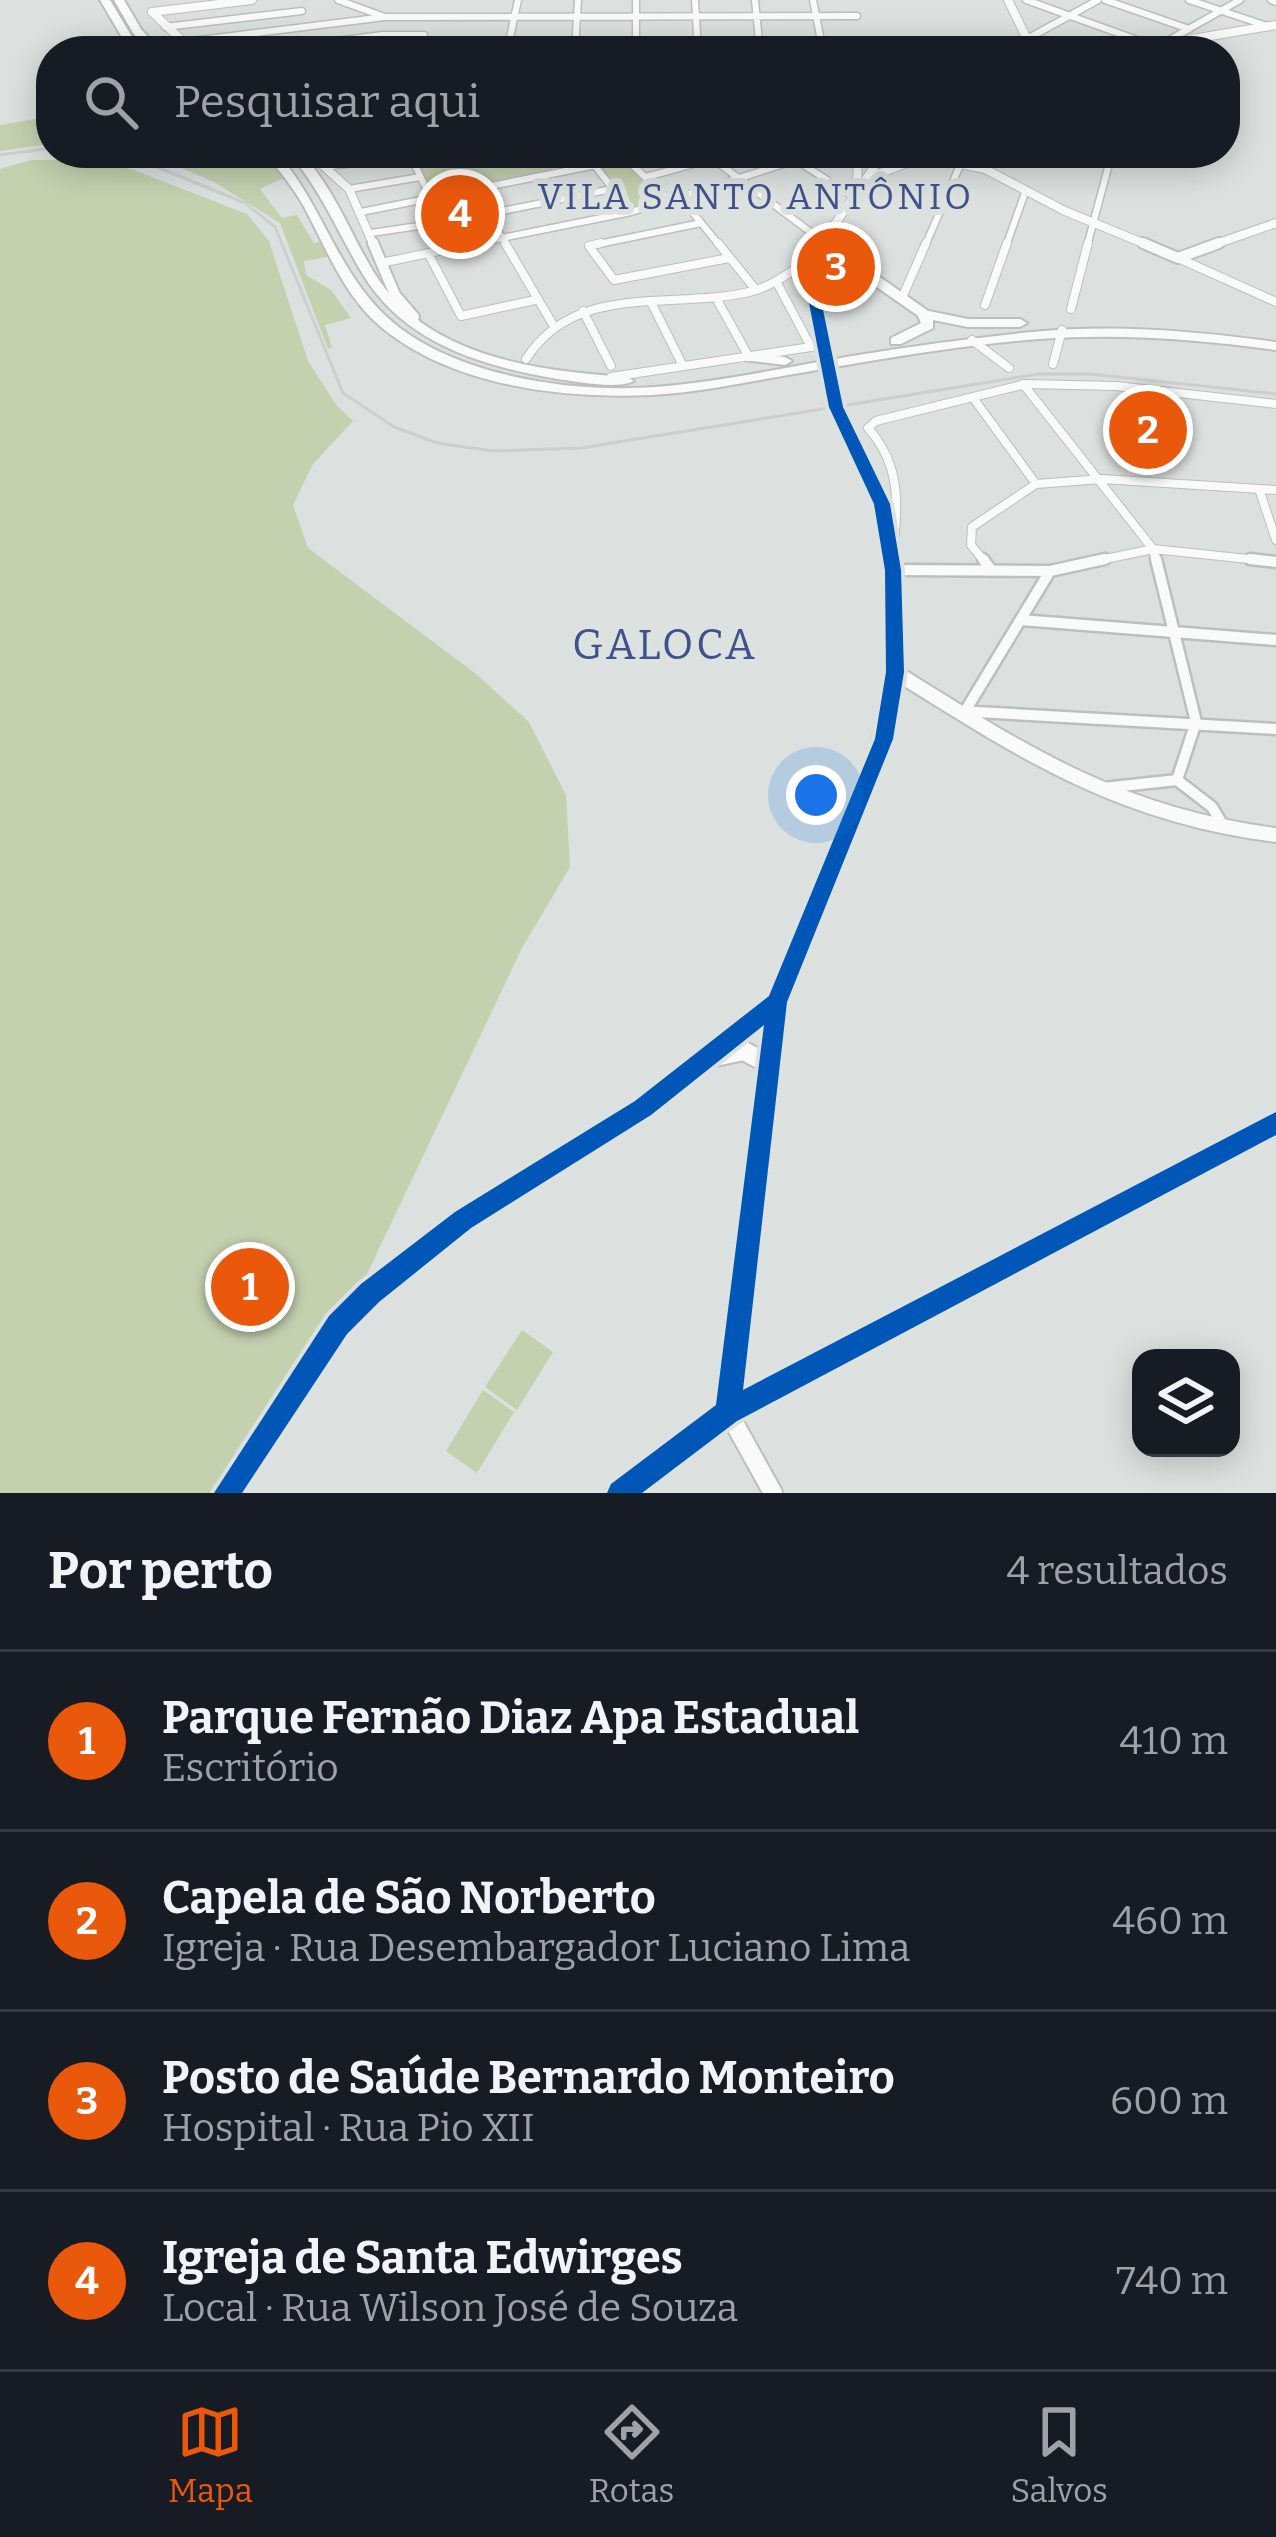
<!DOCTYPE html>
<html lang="pt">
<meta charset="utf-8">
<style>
:root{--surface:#171b24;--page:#242831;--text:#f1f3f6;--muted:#9ea1a6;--line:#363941;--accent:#ea580c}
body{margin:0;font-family:Bitter,serif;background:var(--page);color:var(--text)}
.controls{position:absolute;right:36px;bottom:36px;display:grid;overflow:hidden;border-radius:24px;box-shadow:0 6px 30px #0003}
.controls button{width:108px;height:108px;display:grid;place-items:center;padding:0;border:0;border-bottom:3px solid var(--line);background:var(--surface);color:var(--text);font:60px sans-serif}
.you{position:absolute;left:816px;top:795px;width:42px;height:42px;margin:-30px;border:9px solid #fff;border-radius:50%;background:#1a73e8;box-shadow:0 0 0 18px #1a73e833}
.badge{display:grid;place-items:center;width:78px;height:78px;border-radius:50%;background:var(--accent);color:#fff;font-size:39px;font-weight:700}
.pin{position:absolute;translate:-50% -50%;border:6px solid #fff;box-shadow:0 3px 12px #0006}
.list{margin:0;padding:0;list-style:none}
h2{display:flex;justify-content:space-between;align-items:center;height:156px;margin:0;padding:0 48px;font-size:51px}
h2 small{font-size:39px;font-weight:400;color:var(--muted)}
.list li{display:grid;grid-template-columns:78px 1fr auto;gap:36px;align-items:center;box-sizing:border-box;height:180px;padding:0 48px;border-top:3px solid var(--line)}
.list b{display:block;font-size:45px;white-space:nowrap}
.list p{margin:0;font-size:39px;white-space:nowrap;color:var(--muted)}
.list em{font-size:39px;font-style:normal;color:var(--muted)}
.icon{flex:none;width:66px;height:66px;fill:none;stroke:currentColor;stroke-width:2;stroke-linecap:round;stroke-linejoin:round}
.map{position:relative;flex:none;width:1276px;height:1493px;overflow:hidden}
.search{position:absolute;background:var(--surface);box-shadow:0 6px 30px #0003;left:36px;right:36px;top:36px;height:132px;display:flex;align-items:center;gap:30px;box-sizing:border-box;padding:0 42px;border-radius:48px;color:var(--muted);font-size:45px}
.sheet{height:876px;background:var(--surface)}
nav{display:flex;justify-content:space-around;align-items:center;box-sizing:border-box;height:168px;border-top:3px solid var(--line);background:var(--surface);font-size:33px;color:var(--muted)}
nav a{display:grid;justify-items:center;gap:6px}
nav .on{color:var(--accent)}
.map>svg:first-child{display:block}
.green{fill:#c4d1af}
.building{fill:#919493}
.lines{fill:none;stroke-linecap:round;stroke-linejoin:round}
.minor-far3-casing{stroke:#bcbfbd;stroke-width:9}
.minor-far2-casing{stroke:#bcbfbd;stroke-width:10}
.minor-far1-casing{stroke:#bcbfbd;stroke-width:15}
.minor-casing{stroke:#bcbfbd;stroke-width:18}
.tertiary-far3-casing{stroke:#bcbfbd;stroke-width:10}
.tertiary-far2-casing{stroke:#bcbfbd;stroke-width:14}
.tertiary-far1-casing{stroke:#bcbfbd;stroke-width:18}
.tertiary-casing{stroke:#bcbfbd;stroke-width:22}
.trunk-casing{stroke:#bcbfbd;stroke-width:4}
.minor-far3{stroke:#fafafa;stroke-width:6}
.minor-far2{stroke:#fafafa;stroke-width:8}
.minor-far1{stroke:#fafafa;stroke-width:10}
.minor{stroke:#fafafa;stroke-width:14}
.tertiary-far3{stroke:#fafafa;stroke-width:8}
.tertiary-far2{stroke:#fafafa;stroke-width:10}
.tertiary-far1{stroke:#fafafa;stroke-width:14}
.tertiary{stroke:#fafafa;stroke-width:18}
.trunk{fill:#fafafa;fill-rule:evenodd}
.rail{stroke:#cdcece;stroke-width:3}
.tertiary-bridge-casing{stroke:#bcbfbd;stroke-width:14;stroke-linecap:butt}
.tertiary-bridge{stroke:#fafafa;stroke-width:10}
.cycleway-casing{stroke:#dbe2df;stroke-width:8}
.cycleway{fill:#0057b8;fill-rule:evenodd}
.labels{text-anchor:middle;stroke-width:12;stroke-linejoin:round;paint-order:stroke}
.far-neighbourhood-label{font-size:36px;letter-spacing:3px;fill:#41518d;stroke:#dbe2df}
.neighbourhood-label{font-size:42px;letter-spacing:3px;fill:#41518d;stroke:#dbe2df}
</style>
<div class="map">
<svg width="1276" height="1493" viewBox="0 0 1276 1493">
<rect width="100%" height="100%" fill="#dce1df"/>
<path class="green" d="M 51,116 L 51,144 L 0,151 L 0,125 Z
M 146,153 L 258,153 L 286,177 L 260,189 L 282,218 L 297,215 L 314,243 L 322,241 L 333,256 L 304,261 L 306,275 L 331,290 L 351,318 L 325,325 L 332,347 L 328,349 L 280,223 L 214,182 Z
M 414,153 L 541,153 L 554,170 L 431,192 Z
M 31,160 L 94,160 L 134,170 L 247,214 L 269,241 L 308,361 L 337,406 L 353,421 L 313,464 L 293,505 L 308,548 L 475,673 L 529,722 L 566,795 L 570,867 L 522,948 L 367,1274 L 331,1317 L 212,1493 L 0,1493 L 0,169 Z
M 627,162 L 665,199 L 631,209 L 598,168 Z
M 522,1330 L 553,1352 L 517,1410 L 485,1387 Z
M 483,1390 L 514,1412 L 477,1473 L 446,1451 Z"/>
<path class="building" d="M 466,199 L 479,225 L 455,229 L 442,203 Z
M 1123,409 L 1166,413 L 1164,424 L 1158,422 L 1152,453 L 1115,445 Z"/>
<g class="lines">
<defs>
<path id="minor-far3" d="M 338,0 L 382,16
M 636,0 L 636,51
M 695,0 L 698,51
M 755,0 L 760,51
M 813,0 L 823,51
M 1026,0 L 1154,46
M 1105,0 L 1189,29
M 1189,0 L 1267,26
M 1271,0 L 1276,2
M 165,27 L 302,11
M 1027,39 L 1098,0
M 183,42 L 385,17 L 857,16
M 1162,44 L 1240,0
M 258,51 L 383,35 L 424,35
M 502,51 L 503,42 L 509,42 L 518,0
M 575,51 L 578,0
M 409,153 L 454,246
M 620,153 L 670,201
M 705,153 L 825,243
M 796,160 L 855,198
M 595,166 L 631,212
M 324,167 L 410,155
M 646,177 L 712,159
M 349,189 L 420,177
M 473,189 L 507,246
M 680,197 L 720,246
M 361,212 L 656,153
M 487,214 L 612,189
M 371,233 L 439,223
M 462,246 L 631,212 L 819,153
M 589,246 L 701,223
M 925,246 L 961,163
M 1006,246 L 1026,190
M 1087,246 L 1112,153"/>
<path id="minor-far2" d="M 505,243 L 552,323
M 601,243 L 589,246 L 614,280 L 729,258
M 718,243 L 756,290
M 428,253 L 461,316 L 535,300
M 1178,258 L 1276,302
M 381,263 L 477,243
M 716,298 L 749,357
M 902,298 L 926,243
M 651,302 L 683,366
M 985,305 L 1007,243
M 1071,309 L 1088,243
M 583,311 L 611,366
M 972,340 L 1009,368
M 526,359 C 576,281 671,310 749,292 C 771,287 789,273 807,261
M 1053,364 L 1062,330
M 611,377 L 811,347 L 776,281
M 1023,384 L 1153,549 L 1156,562
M 974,399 L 1036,484
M 1259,489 L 1276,540
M 892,558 C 898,509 903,467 868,428 L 876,421 L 1026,384 L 1116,386 L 1276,404
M 985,562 L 971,545 L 972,527 L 1036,484 L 1102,479 L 1276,490
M 1091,562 L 1153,549 L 1276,562"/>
<path id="minor-far1" d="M 983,559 L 992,571
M 1156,559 L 1196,722 L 1177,780
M 1250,559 L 1276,562
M 893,570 L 1050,571 L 1105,559
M 1021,620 L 1276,640
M 967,708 L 1050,571
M 959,711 L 1276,729
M 1103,788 L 1177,780 L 1212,807 L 1224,827"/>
<path id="minor" d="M 728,1412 L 1276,1123"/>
<path id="tertiary-far3" d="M 1008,0 L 1027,39 L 1054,51
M 152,12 L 252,0
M 152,12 L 193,51
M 1120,51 L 1276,25
M 309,153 L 349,189 L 374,246
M 906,153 L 985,169 L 1065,211 L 1150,246
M 868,178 L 912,161
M 857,190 L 858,153
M 820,246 L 881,157
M 1210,246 L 1276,223"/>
<path id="tertiary-far2" d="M 373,243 L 395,295 L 414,317
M 1143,243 L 1178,258 L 1219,243
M 831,249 L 924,314
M 815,316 L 807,261 L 823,243
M 858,454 L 882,504 L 892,562"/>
<path id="tertiary-far1" d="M 895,672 C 1024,753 1121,816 1276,835
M 790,969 C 845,835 916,710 891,559"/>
<path id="tertiary" d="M 715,1057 L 744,1051 L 770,1065
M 728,1412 L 777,1002 L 791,966
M 728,1412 L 773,1493
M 227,1493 L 338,1325 L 370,1293 L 463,1220 L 643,1108 L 777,1002
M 620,1493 L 728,1412"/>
<path id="trunk" d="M 100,0 L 110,0 L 132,37 L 131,39 L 123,39 Z
M 114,0 L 124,0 L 141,29 L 161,51 L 150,51 L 133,33 Z
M 265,153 L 277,153 C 322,203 337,272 388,318 C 452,376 571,393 654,387 C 720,382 787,367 852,356 C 912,346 971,338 1032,332 C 1114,324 1195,331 1276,342 L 1276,350 C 1197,339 1119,333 1039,339 C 951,346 864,362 777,377 C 736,384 693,393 651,395 C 561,399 452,386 381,327 C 343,295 326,247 303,205 C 292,186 279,170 265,153 Z
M 289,153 L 301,153 C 334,188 349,231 373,271 C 425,357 536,371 627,377 L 634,381 C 617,390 572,381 552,378 C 478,365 402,341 362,273 C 337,231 321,190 289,153 Z
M 924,310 L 968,319 L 1020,319 L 1027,323 L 1020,327 L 968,327 L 933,320 L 933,328 L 901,344 L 891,344 L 891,338 L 921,323 L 917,314 Z
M 749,353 L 785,357 L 792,361 L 785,365 L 744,360 L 742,357 Z"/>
</defs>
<use href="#minor-far3" class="minor-far3-casing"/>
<use href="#minor-far2" class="minor-far2-casing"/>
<use href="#minor-far1" class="minor-far1-casing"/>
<use href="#minor" class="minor-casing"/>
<use href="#tertiary-far3" class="tertiary-far3-casing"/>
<use href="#tertiary-far2" class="tertiary-far2-casing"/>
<use href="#tertiary-far1" class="tertiary-far1-casing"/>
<use href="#tertiary" class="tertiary-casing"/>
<use href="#trunk" class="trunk-casing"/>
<use href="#minor-far3" class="minor-far3"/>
<use href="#minor-far2" class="minor-far2"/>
<use href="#minor-far1" class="minor-far1"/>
<use href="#minor" class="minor"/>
<use href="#tertiary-far3" class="tertiary-far3"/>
<use href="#tertiary-far2" class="tertiary-far2"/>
<use href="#tertiary-far1" class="tertiary-far1"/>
<use href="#tertiary" class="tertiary"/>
<use href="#trunk" class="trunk"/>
<path class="rail" d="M 123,153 L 245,203 L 275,227 L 343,393 L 394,427 L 437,443 L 493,451 L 581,448 L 1039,374 L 1091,374 L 1276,394
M 0,155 L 51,148"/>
<defs>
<path id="tertiary-bridge" d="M 815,316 L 836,407 L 858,454"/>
</defs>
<use href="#tertiary-bridge" class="tertiary-bridge-casing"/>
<use href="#tertiary-bridge" class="tertiary-bridge"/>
<defs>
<path id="cycleway" d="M 807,257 L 813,261 L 843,407 L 890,504 L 901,570 L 904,672 L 893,739 L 787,1002 L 743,1390 L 1276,1112 L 1276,1135 L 737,1421 L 642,1493 L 607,1493 L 611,1484 L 716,1405 L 764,1025 L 651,1115 L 471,1228 L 379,1302 L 347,1334 L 242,1493 L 214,1493 L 329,1316 L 361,1284 L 455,1212 L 635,1101 L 769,996 L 875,739 L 886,672 L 885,570 L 874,504 L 829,407 L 801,261 Z"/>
</defs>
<use href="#cycleway" class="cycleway-casing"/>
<use href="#cycleway" class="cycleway"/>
</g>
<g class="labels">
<g class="far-neighbourhood-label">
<text x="756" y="209">VILA SANTO ANTÔNIO</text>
</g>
<g class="neighbourhood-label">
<text x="665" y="659">GALOCA</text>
</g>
</g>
</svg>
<div class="controls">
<button><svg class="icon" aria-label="layers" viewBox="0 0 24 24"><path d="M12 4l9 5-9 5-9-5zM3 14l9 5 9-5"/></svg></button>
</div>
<div class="you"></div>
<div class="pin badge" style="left:250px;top:1287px">1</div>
<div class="pin badge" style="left:1148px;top:430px">2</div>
<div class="pin badge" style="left:836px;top:267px">3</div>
<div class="pin badge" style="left:460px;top:214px">4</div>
<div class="search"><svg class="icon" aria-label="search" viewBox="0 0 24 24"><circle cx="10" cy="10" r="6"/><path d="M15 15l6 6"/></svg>Pesquisar aqui</div>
</div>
<section class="sheet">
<h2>Por perto<small>4 resultados</small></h2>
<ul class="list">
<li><span class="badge">1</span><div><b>Parque Fernão Diaz Apa Estadual</b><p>Escritório</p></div><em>410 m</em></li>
<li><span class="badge">2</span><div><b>Capela de São Norberto</b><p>Igreja · Rua Desembargador Luciano Lima</p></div><em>460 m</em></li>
<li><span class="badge">3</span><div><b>Posto de Saúde Bernardo Monteiro</b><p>Hospital · Rua Pio XII</p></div><em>600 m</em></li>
<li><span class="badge">4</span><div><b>Igreja de Santa Edwirges</b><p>Local · Rua Wilson José de Souza</p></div><em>740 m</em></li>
</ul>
</section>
<nav>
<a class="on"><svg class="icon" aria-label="map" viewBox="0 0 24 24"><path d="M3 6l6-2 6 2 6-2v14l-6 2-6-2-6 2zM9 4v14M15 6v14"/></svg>Mapa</a>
<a><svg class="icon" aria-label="directions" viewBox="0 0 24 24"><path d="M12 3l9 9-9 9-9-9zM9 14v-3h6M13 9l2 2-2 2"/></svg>Rotas</a>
<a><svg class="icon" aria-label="saved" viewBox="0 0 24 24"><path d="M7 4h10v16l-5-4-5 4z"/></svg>Salvos</a>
</nav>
